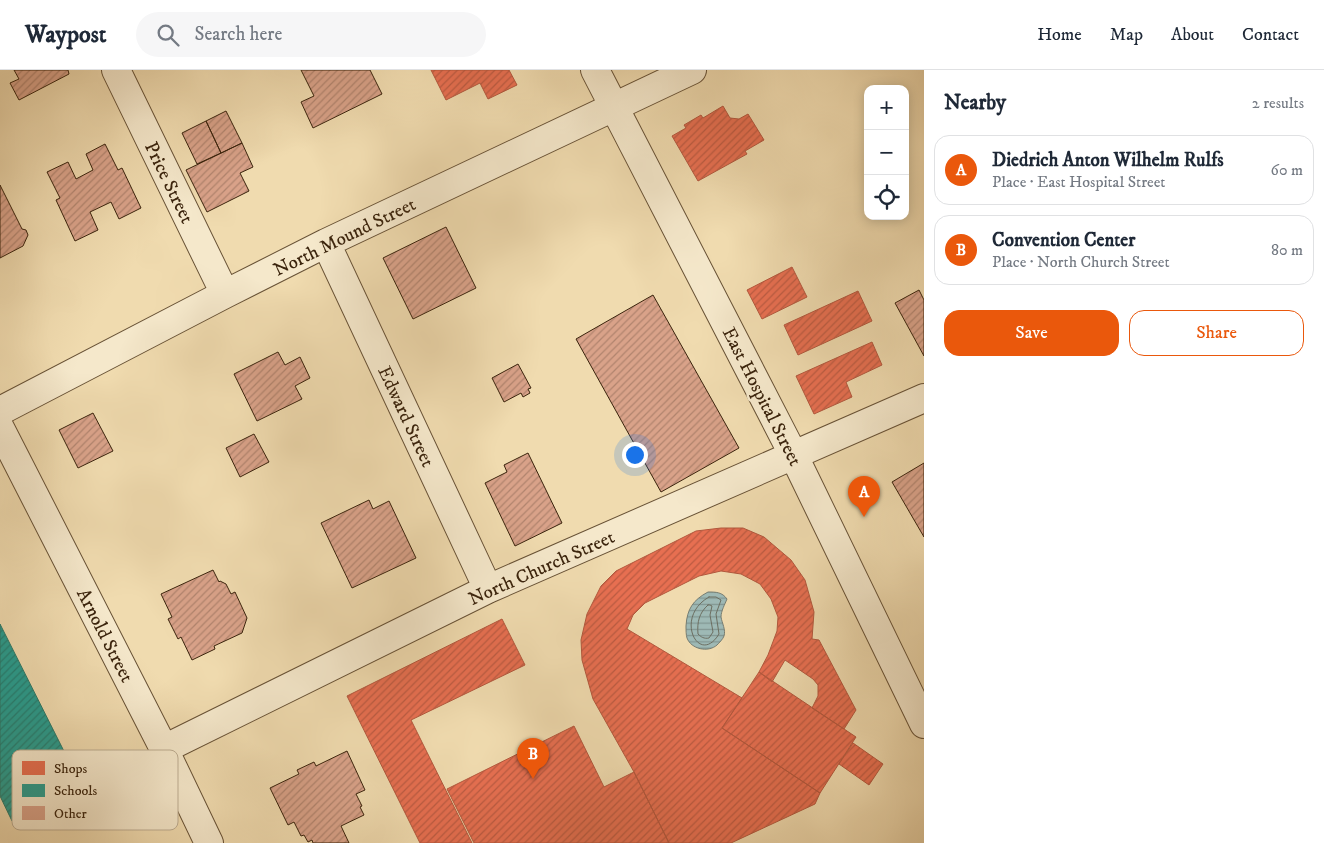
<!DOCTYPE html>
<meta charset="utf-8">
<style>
:root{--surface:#fff;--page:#f6f6f7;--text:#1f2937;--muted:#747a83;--line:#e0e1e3;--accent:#ea580c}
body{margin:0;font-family:"IM FELL DW Pica",serif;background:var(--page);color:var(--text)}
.controls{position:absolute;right:15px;top:15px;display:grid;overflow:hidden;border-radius:10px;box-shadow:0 2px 12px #0003}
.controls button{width:45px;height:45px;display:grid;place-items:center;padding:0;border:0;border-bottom:1px solid var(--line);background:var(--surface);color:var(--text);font:25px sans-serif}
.you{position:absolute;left:634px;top:384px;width:18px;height:18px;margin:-12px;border:4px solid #fff;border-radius:50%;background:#1a73e8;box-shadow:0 0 0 8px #1a73e833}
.badge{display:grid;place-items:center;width:32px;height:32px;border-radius:50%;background:var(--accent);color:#fff;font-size:16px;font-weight:700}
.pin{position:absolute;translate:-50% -41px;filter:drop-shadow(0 1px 2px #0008)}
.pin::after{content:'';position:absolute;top:26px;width:18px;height:15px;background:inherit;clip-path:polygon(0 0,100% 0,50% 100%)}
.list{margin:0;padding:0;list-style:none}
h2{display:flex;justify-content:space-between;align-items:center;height:65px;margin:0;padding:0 20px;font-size:21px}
h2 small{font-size:16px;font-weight:400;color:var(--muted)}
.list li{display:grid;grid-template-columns:32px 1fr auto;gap:15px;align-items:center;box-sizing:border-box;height:70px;margin:0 10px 10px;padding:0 10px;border:1px solid var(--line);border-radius:15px}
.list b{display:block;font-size:19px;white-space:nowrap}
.list p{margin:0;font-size:16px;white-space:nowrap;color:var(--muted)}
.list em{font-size:16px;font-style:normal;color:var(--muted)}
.actions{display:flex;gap:10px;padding:15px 20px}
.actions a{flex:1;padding:11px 0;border:1px solid var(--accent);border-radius:15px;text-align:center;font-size:18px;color:var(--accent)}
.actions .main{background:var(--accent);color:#fff}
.icon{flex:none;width:28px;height:28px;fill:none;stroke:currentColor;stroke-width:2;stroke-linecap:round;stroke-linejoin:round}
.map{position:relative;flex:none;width:924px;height:773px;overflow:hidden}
header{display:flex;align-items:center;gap:30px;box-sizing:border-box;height:70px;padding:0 25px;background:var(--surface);border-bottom:1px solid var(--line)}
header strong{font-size:24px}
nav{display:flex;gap:28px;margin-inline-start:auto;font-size:18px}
.search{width:350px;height:45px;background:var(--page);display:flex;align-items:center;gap:12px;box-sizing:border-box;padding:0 18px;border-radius:28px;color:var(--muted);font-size:19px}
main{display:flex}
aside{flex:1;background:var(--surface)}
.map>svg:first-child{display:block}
.water{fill:url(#water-rules);stroke:#767d72}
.shops{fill:url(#shops-hatch);stroke:#b3583d}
.schools{fill:url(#schools-hatch);stroke:#2f7968}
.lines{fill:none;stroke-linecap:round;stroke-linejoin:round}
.shore{stroke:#6c6e61;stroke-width:1}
.building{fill:url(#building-hatch);stroke:#3b240d}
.street-casing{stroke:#685236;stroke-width:30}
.street{stroke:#f5e8cb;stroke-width:28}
.labels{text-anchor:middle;stroke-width:5;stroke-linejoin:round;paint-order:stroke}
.street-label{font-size:19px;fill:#3b240d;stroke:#f5e8cb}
.key{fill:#f5e8cb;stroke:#bdad92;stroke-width:1}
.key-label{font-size:14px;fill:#3b240d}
</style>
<header>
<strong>Waypost</strong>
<div class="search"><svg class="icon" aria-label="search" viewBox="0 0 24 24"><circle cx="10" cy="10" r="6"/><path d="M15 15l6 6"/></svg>Search here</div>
<nav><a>Home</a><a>Map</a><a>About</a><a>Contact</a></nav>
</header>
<main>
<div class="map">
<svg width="924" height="773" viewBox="0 0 924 773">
<defs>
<pattern id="water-rules" width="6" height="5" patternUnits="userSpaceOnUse" patternTransform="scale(1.25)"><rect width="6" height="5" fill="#9eb9b5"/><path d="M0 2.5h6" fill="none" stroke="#829692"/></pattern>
<pattern id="shops-hatch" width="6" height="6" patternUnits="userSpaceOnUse" patternTransform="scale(1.25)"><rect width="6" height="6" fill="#e76f51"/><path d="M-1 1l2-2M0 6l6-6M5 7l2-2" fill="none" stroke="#bc5b42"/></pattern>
<pattern id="schools-hatch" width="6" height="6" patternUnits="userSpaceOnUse" patternTransform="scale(1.25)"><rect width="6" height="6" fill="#2a9d8f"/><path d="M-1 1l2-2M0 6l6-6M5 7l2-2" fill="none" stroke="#258073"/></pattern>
<pattern id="building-hatch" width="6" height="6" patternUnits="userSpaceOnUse" patternTransform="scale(1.25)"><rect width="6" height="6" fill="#d9a289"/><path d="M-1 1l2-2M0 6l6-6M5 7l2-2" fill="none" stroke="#b1846e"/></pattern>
</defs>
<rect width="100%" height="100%" fill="#f0dbaf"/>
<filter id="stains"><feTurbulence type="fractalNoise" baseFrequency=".004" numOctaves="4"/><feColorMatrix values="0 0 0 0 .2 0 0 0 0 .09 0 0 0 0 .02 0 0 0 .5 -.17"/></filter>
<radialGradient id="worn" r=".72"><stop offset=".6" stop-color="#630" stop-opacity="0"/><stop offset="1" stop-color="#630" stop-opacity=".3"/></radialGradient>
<path class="water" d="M 708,522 C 716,522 722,522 727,529 C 725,534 721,541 721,547 C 722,553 726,560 724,566 C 723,569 719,573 717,575 C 708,583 691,579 687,568 C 686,565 686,560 686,556 C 687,539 693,530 708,522 Z"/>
<path class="shops" d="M 431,0 L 509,0 L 517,15 L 488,29 L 480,13 L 446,30 Z
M 723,36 L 730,48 L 739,49 L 748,44 L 764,70 L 745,81 L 747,84 L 698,111 L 672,66 L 686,58 L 684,55 L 701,45 L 703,48 Z
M 792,197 L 807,227 L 762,249 L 747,220 Z
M 858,221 L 872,251 L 798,285 L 784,255 Z
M 872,272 L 882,295 L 846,312 L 852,327 L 814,344 L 796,306 Z
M 721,458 L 743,458 L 764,467 L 791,490 L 805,510 L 814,542 L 812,569 L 819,570 L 856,640 L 844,659 L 812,638 L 818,626 L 818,615 L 813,609 L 785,590 L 772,612 L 759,602 L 768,585 L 777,561 L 778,547 L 771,529 L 760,514 L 741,504 L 721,501 L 699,506 L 645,533 L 633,545 L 627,559 L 742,628 L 722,658 L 820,723 L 815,734 L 731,773 L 669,773 L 634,702 L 593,629 L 582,590 L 581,570 L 587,544 L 601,516 L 616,501 L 696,461 Z
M 502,549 L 525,595 L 411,650 L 472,773 L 420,773 L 347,626 Z
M 759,602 L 856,667 L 820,723 L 722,658 Z
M 574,656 L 604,717 L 634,702 L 669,773 L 474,773 L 447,719 Z
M 853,673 L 883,694 L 869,715 L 839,694 Z"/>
<path class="schools" d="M 0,554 L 82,717 L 12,751 L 0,726 Z"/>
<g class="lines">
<path class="shore" d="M 709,527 L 716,527 L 721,530 L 716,544 L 719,564 C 699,597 673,547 709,527 Z
M 708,535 L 710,535 L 712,536 L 710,545 L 713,562 L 709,568 C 704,569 701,567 698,564 C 697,552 699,543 708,535 Z"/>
</g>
<path class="building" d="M 14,0 L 68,0 L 69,4 L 19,30 L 10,13 L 19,9 Z
M 301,0 L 370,0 L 382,24 L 313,58 L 301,32 L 314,26 Z
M 226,41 L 242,73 L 221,83 L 206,51 Z
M 206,51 L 221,83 L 197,94 L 182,63 Z
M 242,73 L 253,97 L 240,103 L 249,121 L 207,142 L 186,100 Z
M 105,74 L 118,100 L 122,98 L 141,138 L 119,149 L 111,132 L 90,142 L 98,160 L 75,171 L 56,130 L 60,128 L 47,102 L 68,92 L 76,109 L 93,100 L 86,84 Z
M 0,115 L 22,159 L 26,160 L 28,165 L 23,176 L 0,188 Z
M 446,157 L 476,218 L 413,249 L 383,188 Z
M 919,220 L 924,230 L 924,286 L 895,233 Z
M 653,225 L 739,378 L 661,422 L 576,269 Z
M 278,282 L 285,295 L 300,287 L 310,308 L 295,316 L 302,329 L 257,351 L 234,304 Z
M 518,294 L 531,318 L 528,319 L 530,323 L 523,327 L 521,323 L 504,332 L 492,308 Z
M 93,343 L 113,381 L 78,398 L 59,360 Z
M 254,364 L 269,392 L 240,407 L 226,378 Z
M 528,383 L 562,453 L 515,476 L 485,413 L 507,402 L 504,395 Z
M 924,393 L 924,467 L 892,412 Z
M 369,430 L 373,439 L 389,431 L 416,488 L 352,518 L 321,453 Z
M 213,500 L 219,512 L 220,511 L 226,514 L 231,524 L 235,522 L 247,548 L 242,563 L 214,576 L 215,579 L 192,590 L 181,567 L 178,569 L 168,549 L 172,547 L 161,524 Z
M 347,681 L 365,720 L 356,724 L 362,736 L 360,737 L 364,745 L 341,756 L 349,773 L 313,773 L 312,770 L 308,772 L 304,765 L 301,766 L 294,752 L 288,755 L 270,718 L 299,704 L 297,700 L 314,692 L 316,696 Z"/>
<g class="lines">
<defs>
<path id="street" d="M 116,0 L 225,224
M 595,0 L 794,386 L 924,654
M 326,173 L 488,519
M 0,341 L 225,224 L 326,173 L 692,0
M 0,358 L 164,679 L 209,773
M 164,679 L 488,519 L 924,328"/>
</defs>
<use href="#street" class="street-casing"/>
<use href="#street" class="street"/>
</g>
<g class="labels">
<g class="street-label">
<text transform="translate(170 112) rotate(64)" y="7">Price Street</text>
<text transform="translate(344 166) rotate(-26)" y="7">North Mound Street</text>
<text transform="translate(763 326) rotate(63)" y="7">East Hospital Street</text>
<text transform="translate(407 346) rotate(65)" y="7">Edward Street</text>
<text transform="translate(541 497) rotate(-24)" y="7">North Church Street</text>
<text transform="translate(106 565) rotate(63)" y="7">Arnold Street</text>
</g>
</g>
<rect x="12" y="680" width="166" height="80" rx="8" class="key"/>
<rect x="22" y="691" width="23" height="14" fill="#e76f51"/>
<rect x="22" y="714" width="23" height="13" fill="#2a9d8f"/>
<rect x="22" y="736" width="23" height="14" fill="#d9a289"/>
<g class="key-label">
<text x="54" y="703">Shops</text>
<text x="54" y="725">Schools</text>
<text x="54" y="748">Other</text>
</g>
<rect width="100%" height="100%" filter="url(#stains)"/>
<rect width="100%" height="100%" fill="url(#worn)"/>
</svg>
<div class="controls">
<button>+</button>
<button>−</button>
<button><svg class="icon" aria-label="locate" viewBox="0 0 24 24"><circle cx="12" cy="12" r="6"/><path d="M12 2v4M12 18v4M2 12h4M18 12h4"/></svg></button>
</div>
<div class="you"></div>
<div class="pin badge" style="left:864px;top:447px">A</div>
<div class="pin badge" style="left:533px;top:709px">B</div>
</div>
<aside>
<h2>Nearby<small>2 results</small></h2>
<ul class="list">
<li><span class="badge">A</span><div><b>Diedrich Anton Wilhelm Rulfs</b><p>Place · East Hospital Street</p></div><em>60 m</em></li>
<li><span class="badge">B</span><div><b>Convention Center</b><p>Place · North Church Street</p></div><em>80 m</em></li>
</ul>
<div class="actions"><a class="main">Save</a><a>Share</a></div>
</aside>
</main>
